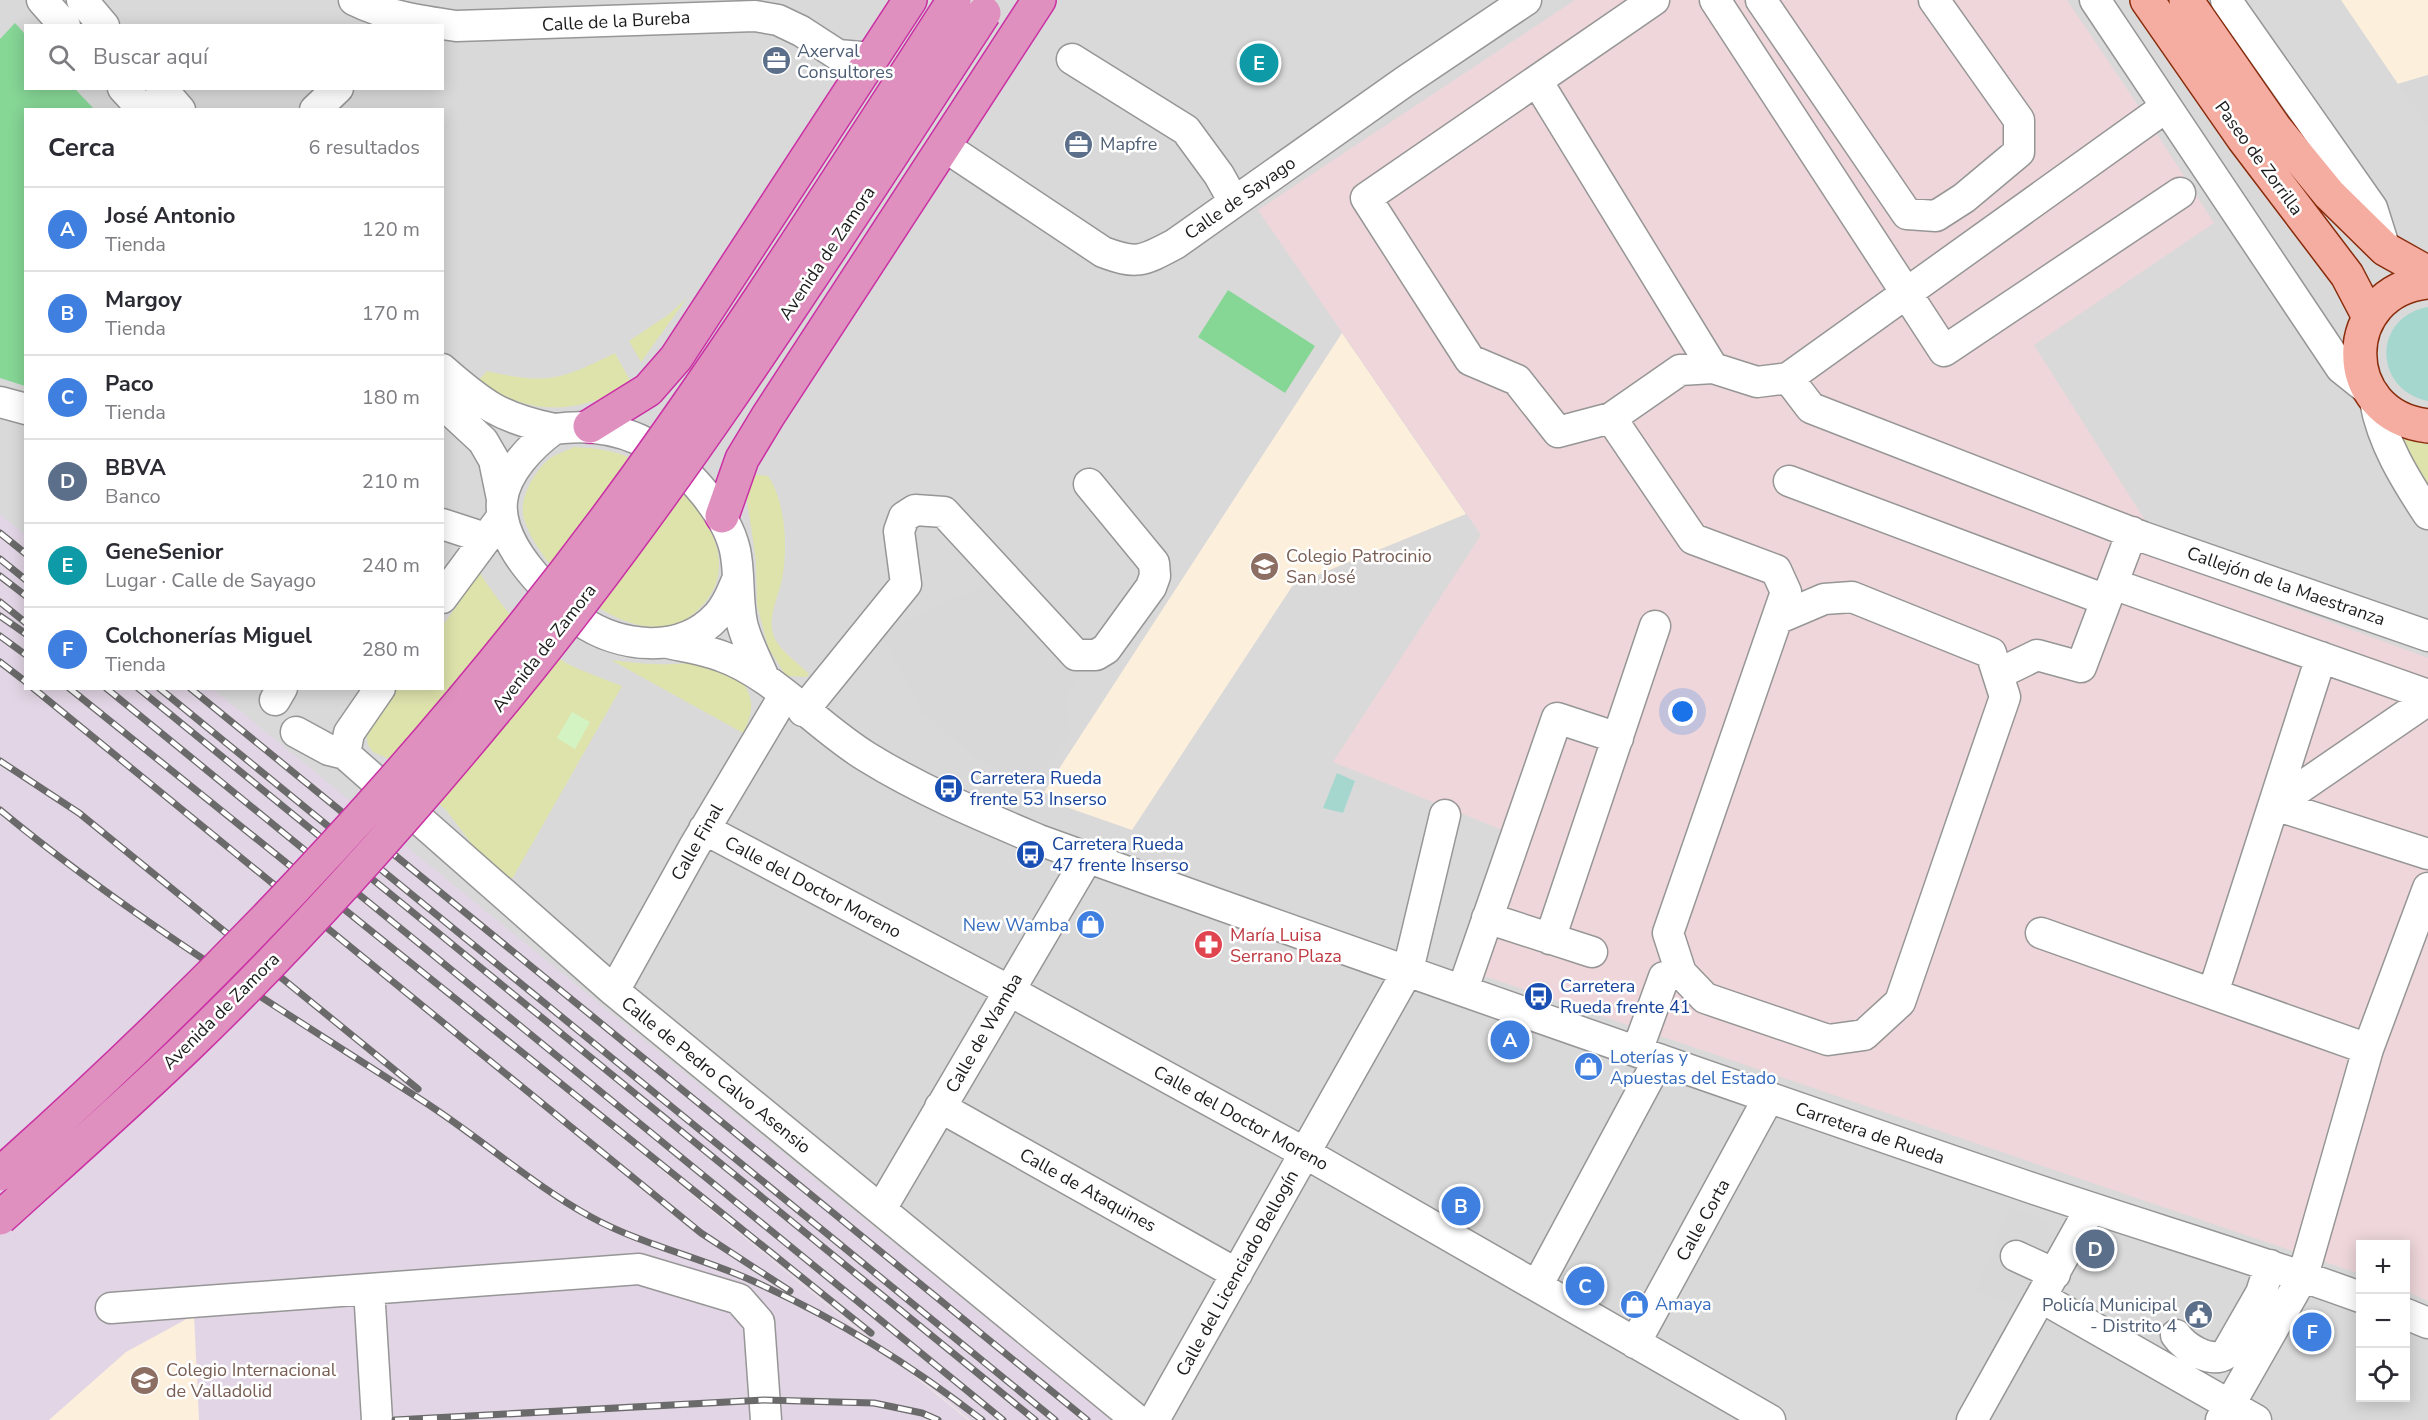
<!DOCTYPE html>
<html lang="es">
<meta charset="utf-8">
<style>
:root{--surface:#fff;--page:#f2f2f3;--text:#2b2b33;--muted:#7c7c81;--line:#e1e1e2;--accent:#b91055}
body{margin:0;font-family:"Nunito Sans",sans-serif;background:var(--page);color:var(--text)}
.controls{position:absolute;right:18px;bottom:18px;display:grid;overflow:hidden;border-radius:0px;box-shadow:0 3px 15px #0003}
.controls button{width:54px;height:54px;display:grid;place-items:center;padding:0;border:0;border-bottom:2px solid var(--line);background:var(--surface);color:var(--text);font:30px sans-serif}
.you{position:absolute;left:1683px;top:712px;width:21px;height:21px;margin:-15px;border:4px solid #fff;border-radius:50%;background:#1a73e8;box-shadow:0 0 0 9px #1a73e833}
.badge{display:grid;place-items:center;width:39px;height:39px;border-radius:50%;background:var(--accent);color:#fff;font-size:20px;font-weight:700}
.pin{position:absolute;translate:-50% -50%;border:3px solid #fff;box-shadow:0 2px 6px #0006}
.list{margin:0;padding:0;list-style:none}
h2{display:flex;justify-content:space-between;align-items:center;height:78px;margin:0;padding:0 24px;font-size:26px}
h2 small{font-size:20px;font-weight:400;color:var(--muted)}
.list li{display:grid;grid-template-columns:39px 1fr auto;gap:18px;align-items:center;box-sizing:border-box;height:84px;padding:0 24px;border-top:2px solid var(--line)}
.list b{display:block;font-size:22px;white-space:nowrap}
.list p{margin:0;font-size:20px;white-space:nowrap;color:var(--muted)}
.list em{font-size:20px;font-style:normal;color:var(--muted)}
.icon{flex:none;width:33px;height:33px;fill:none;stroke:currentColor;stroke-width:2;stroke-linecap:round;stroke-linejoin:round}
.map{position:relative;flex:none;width:2428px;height:1420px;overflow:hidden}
.search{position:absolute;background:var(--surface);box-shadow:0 3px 15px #0003;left:24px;top:24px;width:420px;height:66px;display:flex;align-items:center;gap:15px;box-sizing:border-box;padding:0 21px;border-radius:0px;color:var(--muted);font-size:22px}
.panel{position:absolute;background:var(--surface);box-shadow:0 3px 15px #0003;left:24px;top:108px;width:420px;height:582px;border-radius:0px}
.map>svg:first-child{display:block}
.residential{fill:#dad9da;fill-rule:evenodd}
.industrial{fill:#e2d5e5}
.education{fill:#fcefdc}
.military{fill:#eed6da}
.grass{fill:#dee3ac}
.park{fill:#d3f4c2}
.pitch{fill:#86d696}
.parking{fill:#d8d8d8}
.water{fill:#a6d7ce}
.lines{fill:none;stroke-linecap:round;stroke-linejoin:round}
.minor-casing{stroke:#969696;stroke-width:33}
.major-casing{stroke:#892c0c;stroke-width:36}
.highway-casing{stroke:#c931a4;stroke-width:36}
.minor{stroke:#fff;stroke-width:30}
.major{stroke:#f4ada0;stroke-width:33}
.highway{stroke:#df90bf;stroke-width:33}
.rail-casing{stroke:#6a6a6a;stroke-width:7}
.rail{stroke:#fff;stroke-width:4.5;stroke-dasharray:14;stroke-linecap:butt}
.highway-bridge-casing{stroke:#c931a4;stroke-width:36;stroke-linecap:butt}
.highway-bridge{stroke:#df90bf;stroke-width:33}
.labels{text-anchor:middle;stroke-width:5;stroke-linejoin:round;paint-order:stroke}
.street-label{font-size:18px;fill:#1c1c1c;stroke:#fff}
.service-label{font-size:18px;fill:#4e5e75;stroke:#fff;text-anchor:start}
.education-label{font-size:18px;fill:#785e54;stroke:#fff;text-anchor:start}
.transit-label{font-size:18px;fill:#164399;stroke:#fff;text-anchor:start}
.shop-label{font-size:18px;fill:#366cbe;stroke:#fff;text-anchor:start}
.health-label{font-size:18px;fill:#be3a42;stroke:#fff;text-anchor:start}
</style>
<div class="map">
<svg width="2428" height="1420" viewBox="0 0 2428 1420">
<rect width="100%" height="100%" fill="#ede5e3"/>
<path class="residential" d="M 0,0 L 2428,0 L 2428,1420 L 1068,1420 L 186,689 L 442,688 L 442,110 L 26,110 L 25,556 L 0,535 ZM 26,26 L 442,26 L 442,88 L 26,88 ZM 2360,1244 L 2406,1244 L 2406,1398 L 2360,1398 Z"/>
<path class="industrial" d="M 0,514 L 25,535 L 26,688 L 213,689 L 1111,1420 L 970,1420 L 519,1054 L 968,1420 L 0,1420 Z"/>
<path class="education" d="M 2341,0 L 2428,0 L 2428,75 L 2398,84 Z
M 1342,333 L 1466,514 L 1293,585 L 1132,830 L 1069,808 L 1044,792 Z
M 194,1315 L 199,1420 L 49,1420 L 126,1352 Z"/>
<path class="military" d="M 1575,0 L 2067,0 L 2148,120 L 2214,223 L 2034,345 L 2148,525 L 2138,551 L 2428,658 L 2428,1301 L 2406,1291 L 2406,1244 L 2360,1244 L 2360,1274 L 1481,975 L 1505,831 L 1333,762 L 1481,535 L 1258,210 Z"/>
<path class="grass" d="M 687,298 L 641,362 L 629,341 L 668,315 Z
M 615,353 L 633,386 C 574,413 534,418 478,381 L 487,371 C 546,385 561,380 615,353 Z
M 2398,427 L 2428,445 L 2428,506 Z
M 574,447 C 594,448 612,450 631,458 C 684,480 754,556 699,609 C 643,665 542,577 524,519 C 518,499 534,472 549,459 C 556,454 566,451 574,447 Z
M 752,474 L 768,476 C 786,502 788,549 782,579 C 778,599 765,621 776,641 C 783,653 799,664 809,674 L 807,677 L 786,676 L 768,647 L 757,605 L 756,561 L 747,500 Z
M 480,573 C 501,607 531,642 566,663 C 584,672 604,679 622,686 L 512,879 L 477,851 L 446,810 L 387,758 L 373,752 L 368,745 L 366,732 L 397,689 L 442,688 L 443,625 Z
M 611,660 C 627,662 642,664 658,664 C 672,665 686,662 700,664 C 740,670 765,693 743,733 Z"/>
<path class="park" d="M 572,712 L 590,722 L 575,749 L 557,738 Z"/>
<path class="pitch" d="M 15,23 L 25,34 L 26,88 L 75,89 L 94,109 L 26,110 L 25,386 L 0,378 L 0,39 Z
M 1228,290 L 1315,346 L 1285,393 L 1198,337 Z"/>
<path class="parking" d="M 2428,75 L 2428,127 L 2398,84 Z
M 996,580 L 1081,671 L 1067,697 L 1070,734 L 1037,782 L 985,765 L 924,714 L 879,632 Z
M 2010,1206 L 2047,1222 L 2054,1243 L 2020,1308 L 1976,1292 Z"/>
<path class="water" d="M 2428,307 L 2428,401 C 2373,390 2372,317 2428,307 Z
M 1337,773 L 1355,781 L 1343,813 L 1323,808 Z"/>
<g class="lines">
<defs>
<path id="minor" d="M 42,0 L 65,26
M 82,0 L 104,26
M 354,0 C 386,16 421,21 456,26 L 755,16 L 778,20 L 801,31 L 838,55 L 872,58
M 1654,0 L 1366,198 L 1470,360 L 1517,380 L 1558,432 L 1611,418 L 1680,370 L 1713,368 L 1757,382 L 1788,378 L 2166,107
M 1715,0 L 1944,351 L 2180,193
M 1761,0 L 1907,214 L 1936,216 L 1964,198 L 2019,152 L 2019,120 L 1934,0
M 2095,0 L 2341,368 L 2366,388
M 2226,0 L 2372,208 L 2385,249
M 1072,59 L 1186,130 L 1219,175 L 1234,202
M 1537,81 L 1713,368
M 123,88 L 143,110
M 161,88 L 180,110
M 315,110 L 338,88
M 944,146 L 1103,252 C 1137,265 1143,261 1175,244 L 1404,82 L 1526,0
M 442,369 C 482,404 500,418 554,429
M 1788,378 L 1811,408 L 2143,537 L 2428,636
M 2375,401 C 2382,442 2405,479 2428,514
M 0,402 L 26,409
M 442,403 L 483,441 L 494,460 L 502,499
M 1611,418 L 1693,539 L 1776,570 L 1786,592 L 1668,933 L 1681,973 L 1705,998 L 1828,1040 L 1864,1035 L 1900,1002 L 2005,697 L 1991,653 L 1852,597 L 1824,599 L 1777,619
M 1789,481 L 2106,600
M 442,524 L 485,538
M 737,580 C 732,592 727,606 717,616 C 681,655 620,648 579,620 C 565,610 554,597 543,585 C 523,564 499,532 502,501 C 505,472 532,445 554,429 C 619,420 664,444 705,494 C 718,511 730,528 735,550 C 740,573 737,599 742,623 C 746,641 757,661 764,678
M 2113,584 L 2428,695
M 442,598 L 502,517
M 668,643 C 686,647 705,650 721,656 C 773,674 819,728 867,757 C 922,791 980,815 1039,840 C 1363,957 1688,1070 2014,1182 C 2129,1222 2246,1255 2360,1297
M 1998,674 L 2037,655 L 2081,667 L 2132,532
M 275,700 L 282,688
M 803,711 L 906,584 L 899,531 L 904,517 L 915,510 L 944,512 L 1076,655 L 1096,655 L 1106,649 L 1151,587 L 1155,576 L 1154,563 L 1089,484
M 296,732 L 329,750 L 345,754 L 614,991 L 1137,1420
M 345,754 L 349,733 L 380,688
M 2275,805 L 2428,700
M 2275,805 L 2428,854
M 704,829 L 1008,990 L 1305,1153 L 1770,1420
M 1487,918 L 1592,952
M 2041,933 L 2368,1049
M 1550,939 L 1655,626
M 1463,989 L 1557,718 L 1618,738
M 614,991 L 694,847 L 784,696
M 2213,993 L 2321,657
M 1637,1051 L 1664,977 L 1681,973
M 940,1107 L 1237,1274
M 881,1209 L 1088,857
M 2016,1256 L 2055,1274
M 1537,1286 L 1659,1059
M 369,1289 L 377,1420
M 2042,1298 L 2256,1420
M 111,1308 L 639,1269 L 739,1299 L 759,1322 L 766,1420
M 2406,1314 L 2428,1323
M 2176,1335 C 2185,1348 2211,1364 2226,1354 L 2261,1293 L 2270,1265
M 1635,1343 L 1769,1097
M 1154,1420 L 1408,970 L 1445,815
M 1972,1420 L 2090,1209
M 2221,1420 L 2303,1276 L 2368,1049 L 2428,888"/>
<path id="major" d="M 2147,0 L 2243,138 L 2347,275 L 2369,317
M 2186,0 L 2275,128 L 2329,194 L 2385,249 L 2428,273
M 2428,282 C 2338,291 2336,415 2428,426"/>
<path id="highway" d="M 590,426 L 648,390 L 676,358 L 910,0
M 722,516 L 742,459 L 768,416 L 1039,0"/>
</defs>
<use href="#minor" class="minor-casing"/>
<use href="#major" class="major-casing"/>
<use href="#highway" class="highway-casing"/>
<use href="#minor" class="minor"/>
<use href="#major" class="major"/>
<use href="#highway" class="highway"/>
<defs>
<path id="rail" d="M 0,533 L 26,554
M 0,559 L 26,580
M 0,576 L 26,596
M 0,602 L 26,623
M 0,616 L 26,634
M 0,636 L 26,655
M 0,662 L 26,682
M 33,688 L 701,1233 L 790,1291
M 69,688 L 871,1333
M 106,688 L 1003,1420
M 138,688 L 1035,1420
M 159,688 L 1055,1420
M 190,688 L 1087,1420
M 0,761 L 79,813 L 418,1089
M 0,810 C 132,919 279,1008 423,1101 C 479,1137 533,1185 591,1217 C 642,1245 700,1257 753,1281 C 839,1320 908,1363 982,1420
M 395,1420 L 764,1400 L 874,1403 L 922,1413 L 938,1420"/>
</defs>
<use href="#rail" class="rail-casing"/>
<use href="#rail" class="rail"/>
<defs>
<path id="highway-bridge" d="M 0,1174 C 228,971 438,747 619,501 C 738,339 845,168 954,0
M 0,1218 C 64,1160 129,1103 191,1043 C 306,932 412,812 513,689 C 687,476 834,243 984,13"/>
</defs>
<use href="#highway-bridge" class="highway-bridge-casing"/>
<use href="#highway-bridge" class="highway-bridge"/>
</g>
<defs>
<symbol id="office-disc" viewBox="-11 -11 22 22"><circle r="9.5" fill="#5c6f8a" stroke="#fff"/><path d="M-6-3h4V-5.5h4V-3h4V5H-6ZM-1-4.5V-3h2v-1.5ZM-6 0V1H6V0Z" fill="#fff"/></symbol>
<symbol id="school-disc" viewBox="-11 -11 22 22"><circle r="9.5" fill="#8d6e63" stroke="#fff"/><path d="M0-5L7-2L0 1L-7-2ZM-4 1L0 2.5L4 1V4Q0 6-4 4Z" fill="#fff"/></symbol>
<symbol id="bus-disc" viewBox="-11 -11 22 22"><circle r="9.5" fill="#1a4fb4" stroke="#fff"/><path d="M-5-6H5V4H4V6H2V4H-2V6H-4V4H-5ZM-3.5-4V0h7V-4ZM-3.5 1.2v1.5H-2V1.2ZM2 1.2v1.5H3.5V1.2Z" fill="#fff"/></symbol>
<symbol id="shop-disc" viewBox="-11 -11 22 22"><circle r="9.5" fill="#3f7fe0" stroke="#fff"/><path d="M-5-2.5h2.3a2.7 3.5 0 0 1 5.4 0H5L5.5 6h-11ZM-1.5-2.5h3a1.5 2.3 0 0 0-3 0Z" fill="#fff"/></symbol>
<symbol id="pharmacy-disc" viewBox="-11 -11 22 22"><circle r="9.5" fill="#e0444e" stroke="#fff"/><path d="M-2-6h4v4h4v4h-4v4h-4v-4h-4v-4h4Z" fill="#fff"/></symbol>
<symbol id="civic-disc" viewBox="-11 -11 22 22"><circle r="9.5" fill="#5c6f8a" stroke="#fff"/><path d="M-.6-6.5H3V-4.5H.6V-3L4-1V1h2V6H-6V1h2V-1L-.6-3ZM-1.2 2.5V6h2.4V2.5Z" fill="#fff"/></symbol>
</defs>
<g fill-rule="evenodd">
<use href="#office-disc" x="760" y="44" width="33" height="33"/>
<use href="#office-disc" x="1062" y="128" width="33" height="33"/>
<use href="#school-disc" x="1248" y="550" width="33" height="33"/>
<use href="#bus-disc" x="932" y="772" width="33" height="33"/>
<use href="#bus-disc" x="1014" y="838" width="33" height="33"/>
<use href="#shop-disc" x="1074" y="908" width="33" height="33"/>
<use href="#pharmacy-disc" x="1192" y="928" width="33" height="33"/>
<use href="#bus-disc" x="1522" y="980" width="33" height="33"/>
<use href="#shop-disc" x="1572" y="1050" width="33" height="33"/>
<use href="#shop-disc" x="1618" y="1288" width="33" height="33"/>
<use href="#civic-disc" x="2182" y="1298" width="33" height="33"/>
<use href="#school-disc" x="128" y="1364" width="33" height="33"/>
</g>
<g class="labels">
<g class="street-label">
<text transform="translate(616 21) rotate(-3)" y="6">Calle de la Bureba</text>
<text transform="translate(2259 158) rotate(54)" y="6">Paseo de Zorrilla</text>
<text transform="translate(1240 198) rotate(-35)" y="6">Calle de Sayago</text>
<text transform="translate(827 253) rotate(-56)" y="6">Avenida de Zamora</text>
<text transform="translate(2286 586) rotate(19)" y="6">Callejón de la Maestranza</text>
<text transform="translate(544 648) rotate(-52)" y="6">Avenida de Zamora</text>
<text transform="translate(697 842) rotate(-60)" y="6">Calle Final</text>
<text transform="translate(813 887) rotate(28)" y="6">Calle del Doctor Moreno</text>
<text transform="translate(221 1011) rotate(-45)" y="6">Avenida de Zamora</text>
<text transform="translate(984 1033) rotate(-60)" y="6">Calle de Wamba</text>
<text transform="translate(716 1075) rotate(39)" y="6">Calle de Pedro Calvo Asensio</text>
<text transform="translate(1241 1118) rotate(29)" y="6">Calle del Doctor Moreno</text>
<text transform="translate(1870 1133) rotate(19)" y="6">Carretera de Rueda</text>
<text transform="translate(1088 1190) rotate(29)" y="6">Calle de Ataquines</text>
<text transform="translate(1703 1220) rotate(-61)" y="6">Calle Corta</text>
<text transform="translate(1237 1273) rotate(-61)" y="6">Calle del Licenciado Bellogín</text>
</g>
<g class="service-label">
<text x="797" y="57">Axerval<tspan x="797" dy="21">Consultores</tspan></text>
<text x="1100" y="150">Mapfre</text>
<text x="2177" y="1311" text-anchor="end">Policía Municipal<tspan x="2177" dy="21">- Distrito 4</tspan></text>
</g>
<g class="education-label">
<text x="1286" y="562">Colegio Patrocinio<tspan x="1286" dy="21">San José</tspan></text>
<text x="166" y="1376">Colegio Internacional<tspan x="166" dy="21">de Valladolid</tspan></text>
</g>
<g class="transit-label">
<text x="970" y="784">Carretera Rueda<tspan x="970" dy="21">frente 53 Inserso</tspan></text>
<text x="1052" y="850">Carretera Rueda<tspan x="1052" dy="21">47 frente Inserso</tspan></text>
<text x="1560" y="992">Carretera<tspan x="1560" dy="21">Rueda frente 41</tspan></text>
</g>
<g class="shop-label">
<text x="1069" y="931" text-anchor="end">New Wamba</text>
<text x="1610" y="1063">Loterías y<tspan x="1610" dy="21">Apuestas del Estado</tspan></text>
<text x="1655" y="1310">Amaya</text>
</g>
<g class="health-label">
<text x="1230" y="941">María Luisa<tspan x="1230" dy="21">Serrano Plaza</tspan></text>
</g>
</g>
</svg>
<div class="controls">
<button>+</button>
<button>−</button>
<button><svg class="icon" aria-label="locate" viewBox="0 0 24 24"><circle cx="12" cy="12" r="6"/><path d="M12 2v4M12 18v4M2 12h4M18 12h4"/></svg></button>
</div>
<div class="you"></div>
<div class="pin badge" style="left:1510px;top:1040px;background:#3f7fe0">A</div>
<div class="pin badge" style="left:1461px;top:1206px;background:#3f7fe0">B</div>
<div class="pin badge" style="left:1585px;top:1286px;background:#3f7fe0">C</div>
<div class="pin badge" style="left:2095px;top:1249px;background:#5c6f8a">D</div>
<div class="pin badge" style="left:1259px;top:63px;background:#0f9aa8">E</div>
<div class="pin badge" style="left:2312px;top:1332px;background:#3f7fe0">F</div>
<div class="search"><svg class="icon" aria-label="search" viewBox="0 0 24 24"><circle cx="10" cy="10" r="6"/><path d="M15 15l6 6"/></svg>Buscar aquí</div>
<section class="panel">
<h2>Cerca<small>6 resultados</small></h2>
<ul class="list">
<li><span class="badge" style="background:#3f7fe0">A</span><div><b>José Antonio</b><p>Tienda</p></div><em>120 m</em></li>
<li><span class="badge" style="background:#3f7fe0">B</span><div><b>Margoy</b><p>Tienda</p></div><em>170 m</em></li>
<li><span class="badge" style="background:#3f7fe0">C</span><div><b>Paco</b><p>Tienda</p></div><em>180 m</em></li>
<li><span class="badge" style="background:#5c6f8a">D</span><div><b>BBVA</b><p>Banco</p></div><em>210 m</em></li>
<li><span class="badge" style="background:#0f9aa8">E</span><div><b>GeneSenior</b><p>Lugar · Calle de Sayago</p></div><em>240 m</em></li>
<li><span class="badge" style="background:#3f7fe0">F</span><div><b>Colchonerías Miguel</b><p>Tienda</p></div><em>280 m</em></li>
</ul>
</section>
</div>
